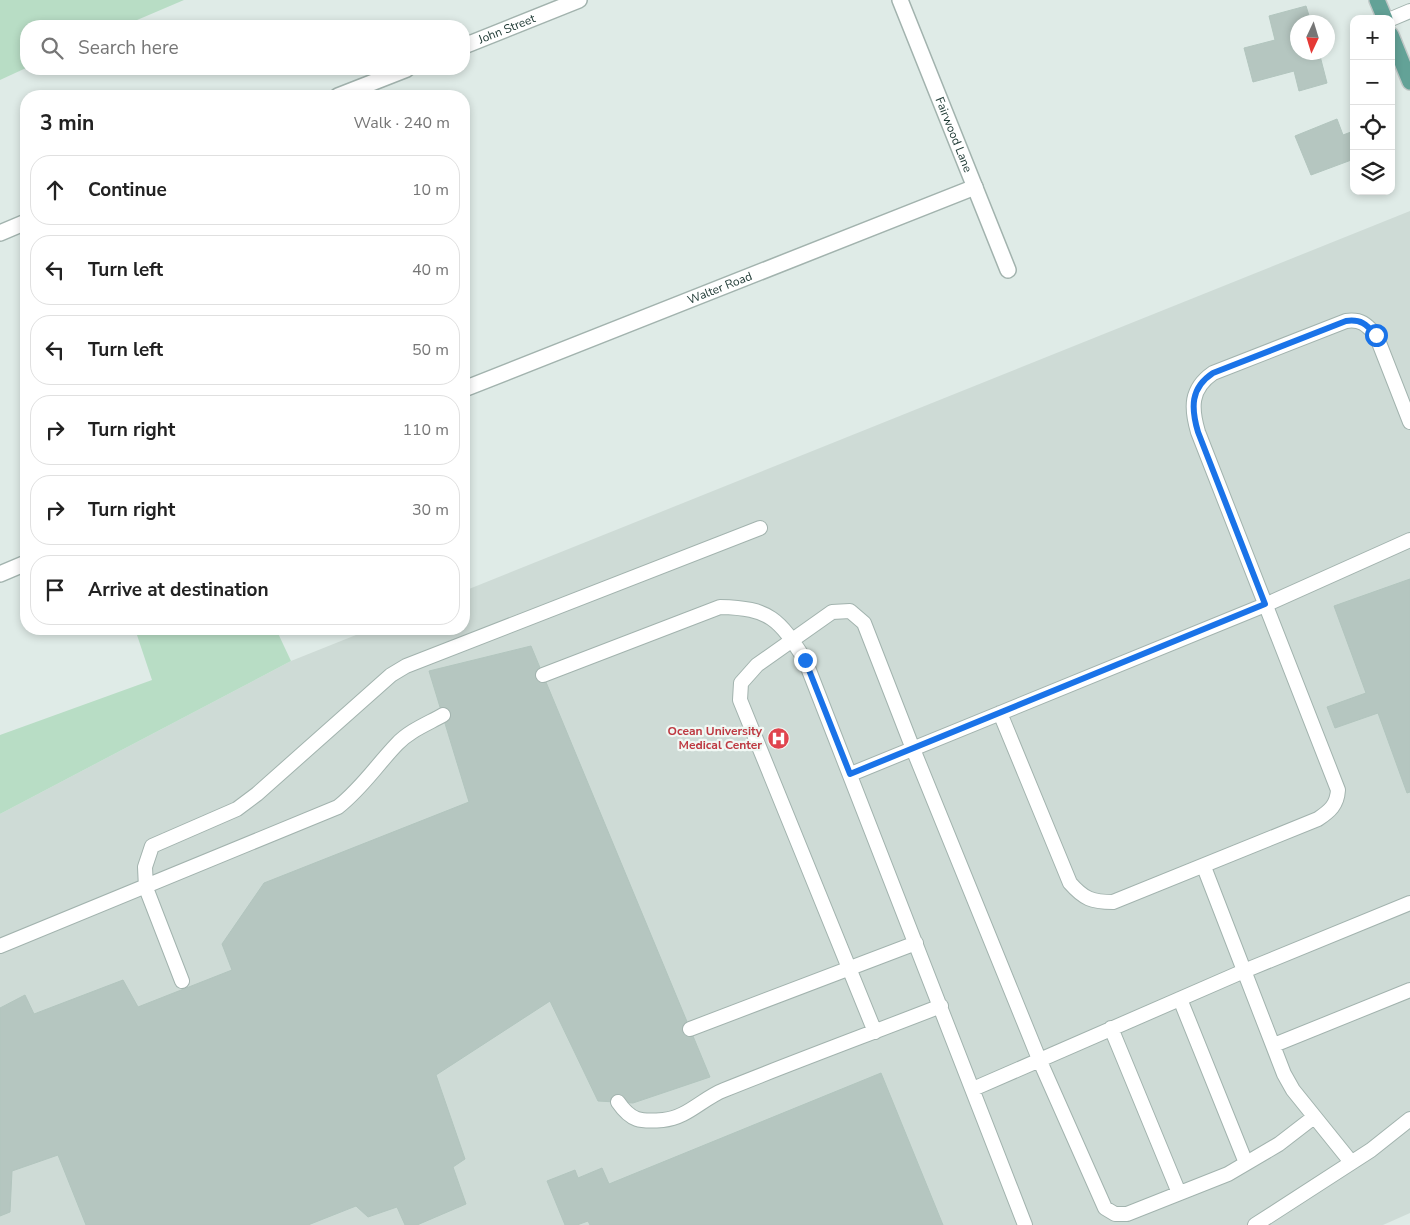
<!DOCTYPE html>
<meta charset="utf-8">
<style>
:root{--surface:#fff;--page:#f2f2f2;--text:#222;--muted:#767676;--line:#e0e0e0}
body{margin:0;font-family:"Nunito Sans",sans-serif;background:var(--page);color:var(--text)}
.controls{position:absolute;right:15px;top:15px;display:grid;overflow:hidden;border-radius:10px;box-shadow:0 2px 8px #0003}
.controls button{width:45px;height:45px;display:grid;place-items:center;padding:0;border:0;border-bottom:1px solid var(--line);background:var(--surface);color:var(--text);font:25px sans-serif}
.compass{position:absolute;left:1290px;top:15px;width:45px;height:45px;border-radius:50%;background:var(--surface);box-shadow:0 2px 8px #0003;rotate:184deg}
.stop{position:absolute;width:15px;height:15px;margin:-11px;border:4px solid #1a73e8;border-radius:50%;background:#fff}
.stop.end{background:#1a73e8;border-color:#fff;box-shadow:0 1px 5px #0008}
.list{margin:0;padding:0;list-style:none}
h2{display:flex;justify-content:space-between;align-items:center;height:65px;margin:0;padding:0 20px;font-size:21px}
h2 small{font-size:16px;font-weight:400;color:var(--muted)}
.list li{display:grid;grid-template-columns:32px 1fr auto;gap:15px;align-items:center;box-sizing:border-box;height:70px;margin:0 10px 10px;padding:0 10px;border:1px solid var(--line);border-radius:20px}
.list b{display:block;font-size:19px;white-space:nowrap}
.list em{font-size:16px;font-style:normal;color:var(--muted)}
.icon{flex:none;width:28px;height:28px;fill:none;stroke:currentColor;stroke-width:2;stroke-linecap:round;stroke-linejoin:round}
.map{position:relative;flex:none;width:1410px;height:1225px;overflow:hidden}
.search{position:absolute;background:var(--surface);box-shadow:0 2px 8px #0003;left:20px;top:20px;width:450px;height:55px;display:flex;align-items:center;gap:12px;box-sizing:border-box;padding:0 18px;border-radius:20px;color:var(--muted);font-size:19px}
.panel{position:absolute;background:var(--surface);box-shadow:0 2px 8px #0003;left:20px;top:90px;width:450px;height:545px;border-radius:20px}
.map>svg:first-child{display:block}
.built{fill:#cedbd6}
.green{fill:#b8ddc5}
.building{fill:#b5c6c0;stroke:#b2c5be}
.lines{fill:none;stroke-linecap:round;stroke-linejoin:round}
.lane-casing{stroke:#a2b3ae;stroke-width:16}
.street-casing{stroke:#a2b3ae;stroke-width:18}
.primary-casing{stroke:#c1c8c7;stroke-width:18}
.lane{stroke:#fff;stroke-width:14}
.street{stroke:#fff;stroke-width:15}
.primary{stroke:#63a297;stroke-width:15}
.route{stroke:#1a73e8;stroke-width:6}
.labels{text-anchor:middle;stroke-width:4.5;stroke-linejoin:round;paint-order:stroke}
.street-label{font-size:12px;fill:#203b36;stroke:#f0f8f4}
.health-label{font-size:12px;font-weight:bold;fill:#be3a42;stroke:#f0f8f4;text-anchor:end}
</style>
<div class="map">
<svg width="1410" height="1225" viewBox="0 0 1410 1225">
<rect width="100%" height="100%" fill="#dfebe7"/>
<path class="built" d="M 1410,211 L 1410,1213 L 1383,1225 L 0,1225 L 0,814 L 291,661 L 371,629 L 464,629 L 464,591 Z"/>
<path class="green" d="M 0,0 L 184,0 L 123,26 L 26,26 L 26,68 L 0,80 Z
M 135,629 L 276,629 L 291,661 L 0,814 L 0,735 L 152,680 Z"/>
<path class="building" d="M 1306,6 L 1311,22 L 1298,22 L 1298,52 L 1319,52 L 1327,83 L 1299,91 L 1294,71 L 1253,82 L 1244,48 L 1275,40 L 1269,16 Z
M 1337,119 L 1343,135 L 1351,132 L 1354,137 L 1354,159 L 1311,175 L 1295,136 Z
M 1410,579 L 1410,792 L 1407,793 L 1378,713 L 1335,728 L 1327,707 L 1366,693 L 1334,606 Z
M 531,646 L 710,1077 L 633,1103 L 598,1101 L 550,1001 L 436,1075 L 465,1159 L 453,1167 L 466,1204 L 417,1225 L 405,1225 L 397,1207 L 368,1217 L 356,1206 L 308,1225 L 86,1225 L 58,1155 L 12,1171 L 10,1212 L 0,1216 L 0,1008 L 25,995 L 34,1014 L 123,980 L 138,1007 L 232,970 L 222,944 L 264,883 L 469,802 L 429,671 Z
M 881,1073 L 943,1225 L 590,1225 L 588,1221 L 577,1225 L 565,1225 L 547,1181 L 575,1170 L 578,1178 L 602,1168 L 609,1184 Z"/>
<g class="lines">
<defs>
<path id="lane" d="M 1391,19 L 1410,11
M 543,675 L 720,607 C 770,608 779,619 805,660 L 1025,1225
M 1000,713 L 1070,883 C 1084,899 1092,902 1113,902 L 1318,819 C 1330,811 1337,805 1338,790 L 1198,432 C 1191,408 1190,389 1213,373 L 1346,321 C 1361,319 1366,324 1376,335 L 1410,422
M 851,774 L 1265,605 L 1410,540
M 1204,867 L 1284,1074 L 1293,1090 L 1351,1162
M 0,946 L 338,807 C 363,787 375,767 397,744 C 409,731 427,724 443,715
M 182,981 L 146,888 L 145,867 L 152,846 L 237,809 L 257,794 L 391,675 L 406,666 L 760,528
M 1180,999 L 1246,1163
M 1111,1028 L 1179,1193
M 690,1029 L 916,943
M 875,1032 L 740,700 L 741,683 L 757,665 L 832,612 L 850,611 L 864,623 L 913,749 L 1039,1059 L 1105,1208 L 1115,1214 L 1127,1214 L 1228,1174 L 1279,1144 L 1314,1117
M 1274,1045 L 1410,990
M 973,1089 L 1244,971 L 1410,903
M 618,1102 C 631,1121 640,1122 663,1120 C 687,1118 703,1098 724,1090 C 796,1061 869,1034 941,1006
M 1255,1225 L 1371,1150 L 1410,1119"/>
<g id="street">
<path id="s1" d="M 900,0 L 1008,270"/>
<path id="s2" d="M 464,46 L 579,0"/>
<path d="M 338,96 L 407,69"/>
<path d="M 0,233 L 26,222"/>
<path id="s3" d="M 464,389 L 975,187"/>
<path d="M 0,574 L 26,563"/>
</g>
<path id="primary" d="M 1377,0 L 1385,19
M 1391,35 L 1410,82"/>
</defs>
<use href="#lane" class="lane-casing"/>
<use href="#street" class="street-casing"/>
<use href="#primary" class="primary-casing"/>
<use href="#lane" class="lane"/>
<use href="#street" class="street"/>
<use href="#primary" class="primary"/>
</g>
<g class="lines">
<path class="route" d="M 805,660 L 850,774 L 1265,604 L 1198,432 C 1191,408 1190,388 1213,373 L 1346,321 C 1361,319 1366,324 1376,335"/>
</g>
<defs>
<symbol id="hospital-disc" viewBox="-11 -11 22 22"><circle r="9.5" fill="#e0444e" stroke="#f0f8f4"/><path d="M-5-5h3v3.5h4V-5h3V5h-3V1.5h-4V5h-3Z" fill="#fff"/></symbol>
</defs>
<g fill-rule="evenodd">
<use href="#hospital-disc" x="766" y="726" width="25" height="25"/>
</g>
<g class="labels">
<g class="street-label">
<text dy="4" stroke="none"><textPath href="#s2" startOffset="46">John Street</textPath></text>
<text dy="4" stroke="none"><textPath href="#s1" startOffset="145">Fairwood Lane</textPath></text>
<text dy="4" stroke="none"><textPath href="#s3" startOffset="275">Walter Road</textPath></text>
</g>
<g class="health-label">
<text x="762" y="735">Ocean University<tspan x="762" dy="14">Medical Center</tspan></text>
</g>
</g>
</svg>
<div class="controls">
<button>+</button>
<button>−</button>
<button><svg class="icon" aria-label="locate" viewBox="0 0 24 24"><circle cx="12" cy="12" r="6"/><path d="M12 2v4M12 18v4M2 12h4M18 12h4"/></svg></button>
<button><svg class="icon" aria-label="layers" viewBox="0 0 24 24"><path d="M12 4l9 5-9 5-9-5zM3 14l9 5 9-5"/></svg></button>
</div>
<svg class="compass" viewBox="-18 -18 36 36"><path d="M0-13l5 13h-10z" fill="#e53935"/><path d="M0 13l5-13h-10z" fill="#767676"/></svg>
<div class="stop" style="left:1376px;top:335px"></div>
<div class="stop end" style="left:805px;top:660px"></div>
<div class="search"><svg class="icon" aria-label="search" viewBox="0 0 24 24"><circle cx="10" cy="10" r="6"/><path d="M15 15l6 6"/></svg>Search here</div>
<section class="panel">
<h2>3 min<small>Walk · 240 m</small></h2>
<ul class="list">
<li><svg class="icon" aria-label="ahead" viewBox="0 0 24 24"><path d="M12 20V5M6 11l6-6 6 6"/></svg><div><b>Continue</b></div><em>10 m</em></li>
<li><svg class="icon" aria-label="left" viewBox="0 0 24 24"><path d="M17 20v-9H6M10 6l-5 5 5 5"/></svg><div><b>Turn left</b></div><em>40 m</em></li>
<li><svg class="icon" aria-label="left" viewBox="0 0 24 24"><path d="M17 20v-9H6M10 6l-5 5 5 5"/></svg><div><b>Turn left</b></div><em>50 m</em></li>
<li><svg class="icon" aria-label="right" viewBox="0 0 24 24"><path d="M7 20v-9h11M14 6l5 5-5 5"/></svg><div><b>Turn right</b></div><em>110 m</em></li>
<li><svg class="icon" aria-label="right" viewBox="0 0 24 24"><path d="M7 20v-9h11M14 6l5 5-5 5"/></svg><div><b>Turn right</b></div><em>30 m</em></li>
<li><svg class="icon" aria-label="arrive" viewBox="0 0 24 24"><path d="M6 21V4h12l-3 4 3 4H6"/></svg><div><b>Arrive at destination</b></div></li>
</ul>
</section>
</div>
